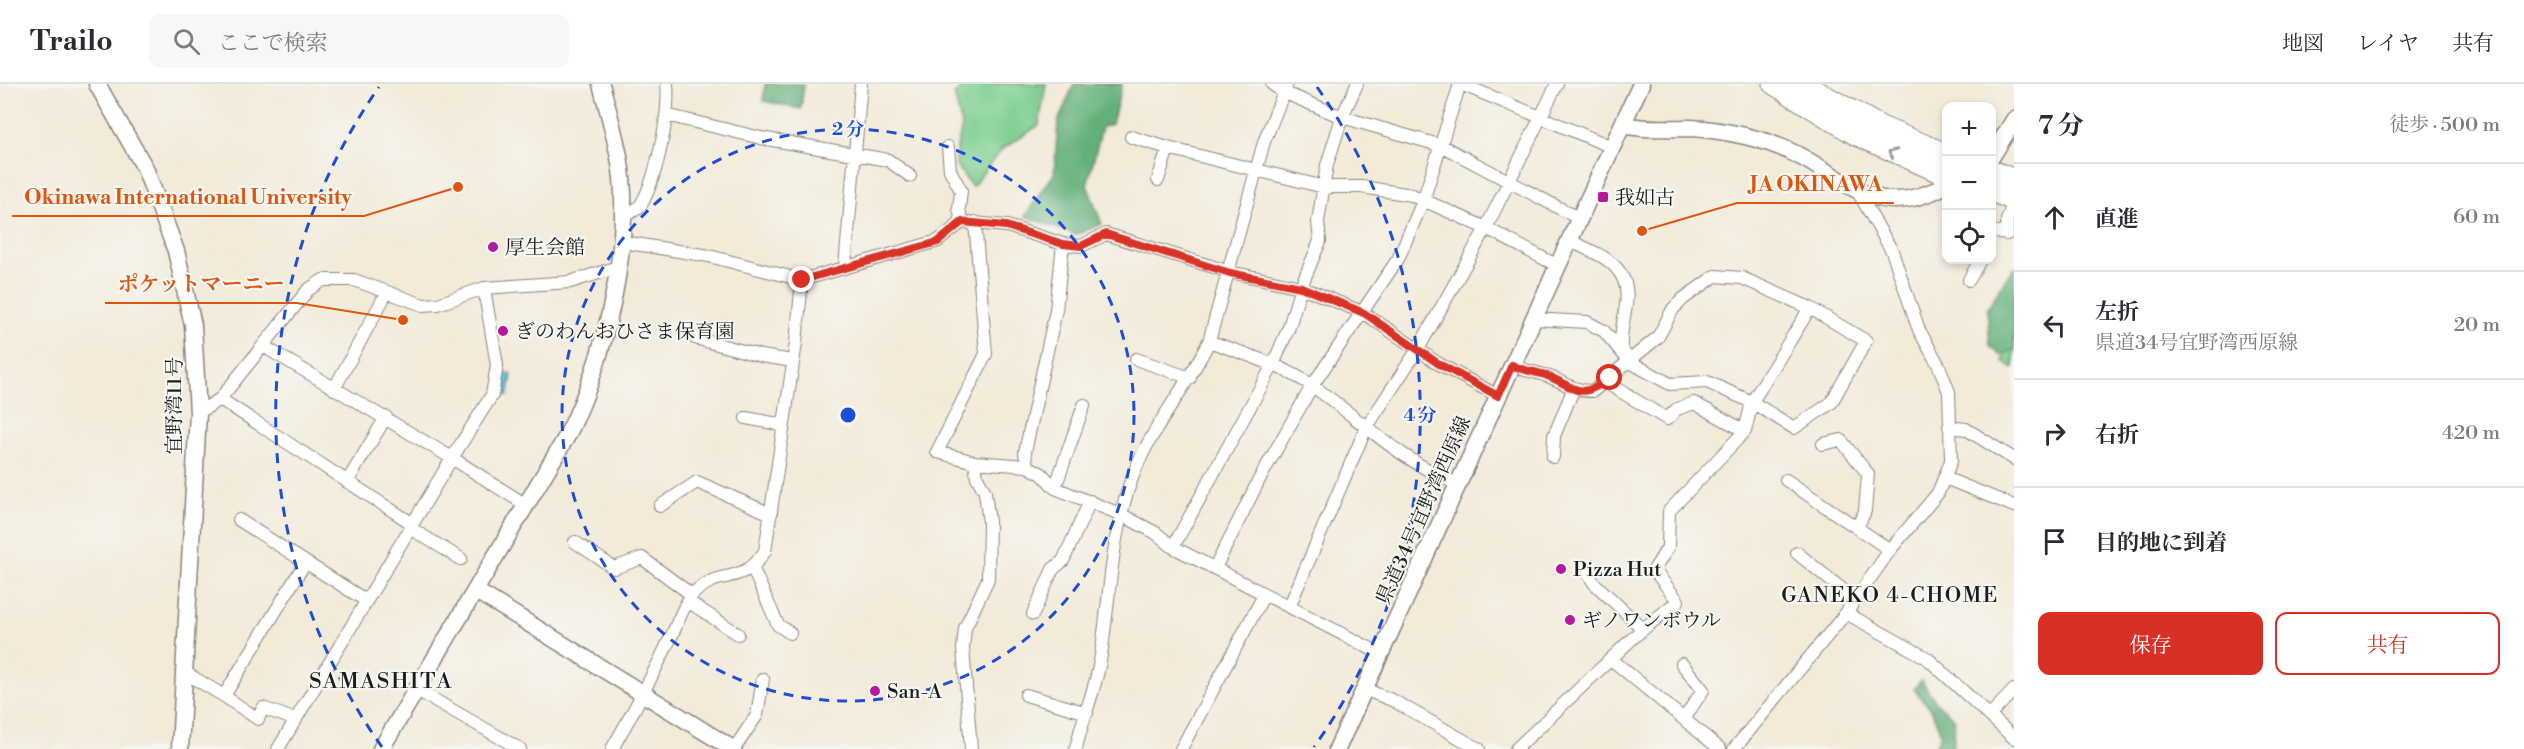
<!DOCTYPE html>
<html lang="ja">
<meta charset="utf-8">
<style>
:root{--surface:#fff;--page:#f7f7f7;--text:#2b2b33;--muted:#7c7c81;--line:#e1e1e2;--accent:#d93025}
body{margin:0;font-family:"Libre Bodoni","Noto Serif JP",serif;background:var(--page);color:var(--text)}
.controls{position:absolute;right:18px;top:18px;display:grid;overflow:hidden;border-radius:12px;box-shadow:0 3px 9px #0003}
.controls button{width:54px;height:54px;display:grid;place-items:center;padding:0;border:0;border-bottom:2px solid var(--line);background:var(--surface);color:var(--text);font:30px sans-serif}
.stop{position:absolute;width:18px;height:18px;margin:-14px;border:4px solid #d93025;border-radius:50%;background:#fff}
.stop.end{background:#d93025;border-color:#fff;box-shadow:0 2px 6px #0008}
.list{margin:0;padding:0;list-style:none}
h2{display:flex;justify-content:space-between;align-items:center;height:78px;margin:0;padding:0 24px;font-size:26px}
h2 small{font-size:20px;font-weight:400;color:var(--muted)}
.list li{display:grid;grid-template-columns:39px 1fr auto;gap:18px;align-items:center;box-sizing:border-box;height:108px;padding:0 24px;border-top:2px solid var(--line)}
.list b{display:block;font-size:22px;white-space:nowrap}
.list p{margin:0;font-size:20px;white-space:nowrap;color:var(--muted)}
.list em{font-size:20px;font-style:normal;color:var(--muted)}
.actions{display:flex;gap:12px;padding:18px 24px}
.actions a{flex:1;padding:14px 0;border:2px solid var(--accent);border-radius:12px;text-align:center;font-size:21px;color:var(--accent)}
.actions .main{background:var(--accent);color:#fff}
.icon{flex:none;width:33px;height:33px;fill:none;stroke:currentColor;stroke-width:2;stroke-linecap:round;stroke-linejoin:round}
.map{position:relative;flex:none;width:2014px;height:665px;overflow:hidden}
header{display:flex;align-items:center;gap:36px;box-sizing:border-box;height:84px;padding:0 30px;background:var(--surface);border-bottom:2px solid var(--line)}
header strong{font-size:28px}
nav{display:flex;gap:33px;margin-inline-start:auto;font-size:21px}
.search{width:420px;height:54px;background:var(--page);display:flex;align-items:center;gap:15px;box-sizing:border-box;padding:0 21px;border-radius:12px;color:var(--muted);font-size:22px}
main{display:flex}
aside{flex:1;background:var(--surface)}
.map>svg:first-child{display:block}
.green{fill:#7bcd8f;stroke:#4c7456;stroke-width:1.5}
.forest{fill:#64b07a;stroke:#40664b;stroke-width:1.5}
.water{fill:#69c4e7;stroke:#427082;stroke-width:1.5}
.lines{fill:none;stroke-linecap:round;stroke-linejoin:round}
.street-casing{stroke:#88837a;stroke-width:14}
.secondary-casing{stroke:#88837a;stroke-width:19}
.highway-casing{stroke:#88837a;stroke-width:23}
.street{stroke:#fff;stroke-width:12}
.secondary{stroke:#fff;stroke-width:16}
.highway{stroke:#fff;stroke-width:21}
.oneway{stroke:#999}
.route{stroke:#d93025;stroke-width:8}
.ring{fill:none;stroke:#1d4ed8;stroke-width:3;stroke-dasharray:10 8}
.poi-dot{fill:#b5179e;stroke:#f6f6f2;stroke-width:2}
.labels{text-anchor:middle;stroke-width:4.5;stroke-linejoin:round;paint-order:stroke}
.poi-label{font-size:20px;fill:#1c1c1c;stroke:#f6f6f2;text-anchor:start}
.street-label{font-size:20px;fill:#1c1c1c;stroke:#f6f6f2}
.neighbourhood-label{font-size:21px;letter-spacing:1.5px;fill:#1c1c1c;stroke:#f6f6f2}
.quarter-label{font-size:22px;letter-spacing:1.5px;fill:#1c1c1c;stroke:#f6f6f2}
.centre{fill:#1d4ed8;stroke:#f6f6f2;stroke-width:3}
.ring-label{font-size:18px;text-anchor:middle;font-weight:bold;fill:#1d4ed8;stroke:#f6f6f2;stroke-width:4.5;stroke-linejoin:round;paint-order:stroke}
.leader{fill:none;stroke:#de560d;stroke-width:2}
.callout-dot{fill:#de560d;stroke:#f6f6f2;stroke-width:2}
.callout-label{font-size:21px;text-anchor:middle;font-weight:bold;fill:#de560d;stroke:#f6f6f2;stroke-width:4.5;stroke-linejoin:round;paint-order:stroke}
</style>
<header>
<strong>Trailo</strong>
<div class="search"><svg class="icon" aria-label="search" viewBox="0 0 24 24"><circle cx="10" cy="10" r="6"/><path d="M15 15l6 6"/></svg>ここで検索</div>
<nav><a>地図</a><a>レイヤ</a><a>共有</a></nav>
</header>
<main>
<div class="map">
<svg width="2014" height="665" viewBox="0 0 2014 665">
<rect width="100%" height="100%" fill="#f6f6f2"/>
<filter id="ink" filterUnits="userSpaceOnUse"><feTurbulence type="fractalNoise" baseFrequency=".0167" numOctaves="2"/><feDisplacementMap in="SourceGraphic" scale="12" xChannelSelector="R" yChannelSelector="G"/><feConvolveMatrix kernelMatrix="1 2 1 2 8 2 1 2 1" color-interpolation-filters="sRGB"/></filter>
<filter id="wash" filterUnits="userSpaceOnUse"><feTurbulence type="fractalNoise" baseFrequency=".008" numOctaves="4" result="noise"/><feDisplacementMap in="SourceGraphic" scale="24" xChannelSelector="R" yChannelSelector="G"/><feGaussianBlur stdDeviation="1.35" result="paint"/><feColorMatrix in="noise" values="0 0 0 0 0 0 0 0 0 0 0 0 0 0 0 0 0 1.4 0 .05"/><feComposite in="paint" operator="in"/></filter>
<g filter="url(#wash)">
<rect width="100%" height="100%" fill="#f3ead8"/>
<path class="green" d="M 967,0 L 1046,0 L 1039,41 L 1001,66 L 972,103 L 956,81 L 956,66 L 962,43 L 954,10 Z
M 2014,205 L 2014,285 L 2003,278 L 2007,212 Z"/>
<path class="forest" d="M 765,0 L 804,0 L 801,25 L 763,17 Z
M 1074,0 L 1122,0 L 1112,40 L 1102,43 L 1087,101 L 1102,140 L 1075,151 L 1025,132 L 1054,90 L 1058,38 Z
M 2014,182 L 2014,266 L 2000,271 L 1990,262 L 1987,225 Z
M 1921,596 L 1936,618 L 1955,635 L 1953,665 L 1934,665 L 1941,650 L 1932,627 L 1914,605 Z"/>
<path class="water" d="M 507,289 L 512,290 L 508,311 L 501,310 L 504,291 Z"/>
</g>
<g filter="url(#ink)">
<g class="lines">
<defs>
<path id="street" d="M 1272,0 L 1283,8 L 1342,33 L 1442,62 L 1580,135
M 1461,0 L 1612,63
M 666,31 L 761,54 L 888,76 L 910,92
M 1131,53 L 1168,64
M 948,63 L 950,86 L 961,107 L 959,125 L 962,138
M 1158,96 L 1168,64 L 1324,103 L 1362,103 L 1412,111 L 1486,144 L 1558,182
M 623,133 C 629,129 639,125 642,119 C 657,92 670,30 667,0
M 975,138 L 986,270 L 937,368 L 975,378 L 1027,382
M 1992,147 L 2007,150 L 2007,136 L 2014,116
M 1570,157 C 1600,171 1632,181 1626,221 C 1624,236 1620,249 1621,264 L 1630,278 L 1670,300 L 1707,298 L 1752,318 L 1794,344 L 1831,319 L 1866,257 L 1810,224
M 623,158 L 709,172 L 802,196 L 938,157 L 962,138 L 1007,142 L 1063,160 L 1081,162 L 1106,150 L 1230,188 L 1301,203 L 1364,229 L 1439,280 L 1498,312
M 1063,160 L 1056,226 L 1025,368 L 1027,382 L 1042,390 L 1055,404 L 1120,430 L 1156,449 L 1173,463 L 1381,570
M 845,183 L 861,0
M 1969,196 L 1980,176
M 484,204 L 497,281 L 492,311 L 452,374 L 526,421
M 1533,235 L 1587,238 L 1604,247 L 1624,271
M 695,254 L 761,272 L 793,277
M 1209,257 C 1244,270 1283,281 1314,303 C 1362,337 1402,378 1458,400
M 263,262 L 452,374 L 278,665
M 1136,275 L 1190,294
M 1512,281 C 1523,287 1533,287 1544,291 C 1564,297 1570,307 1593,307 L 1658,253 L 1673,225 L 1683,215 L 1715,192 L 1742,194 L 1810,224 L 1752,318 L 1745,347 L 1694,319 L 1677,325 L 1667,335 L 1605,298
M 334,305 L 387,208
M 220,315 L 413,440
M 198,329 L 220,315 L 308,206 L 323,196 L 354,196 L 423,221 L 438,220 L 484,204 L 570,198 L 618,183
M 746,334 L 783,341
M 1949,343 L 1966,345 L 2014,375
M 1823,360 L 1841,356 L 1868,390 L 1865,427 L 1857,444
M 1553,373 L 1554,352 L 1573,306
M 1945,394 L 2014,422
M 1786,396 L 1890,466
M 347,398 L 386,333
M 1055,404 L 1084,321
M 660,422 L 697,398 L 771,430
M 239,436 L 365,516
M 410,444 L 461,475
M 575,458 L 614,484 L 642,474 L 692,511
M 1173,463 L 1273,281 L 1289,243 L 1301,203 L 1320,157 L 1318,138 L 1327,81 L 1342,33 L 1357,0
M 1797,469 L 1854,515
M 752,483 L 778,541 L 790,549
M 1215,484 L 1259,396 L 1312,302 L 1398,175 L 1423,117 L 1460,0
M 1588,489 L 1594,499 L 1643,545
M 689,518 L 738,550
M 1289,523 L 1366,344 L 1418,265 L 1486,144 L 1557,0
M 1846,529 L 1927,574 L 2014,654
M 1033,530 L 1053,485 L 1063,477 L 1090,417
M 1611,575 L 1720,665
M 1682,580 L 1703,606 L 1684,635
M 184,588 L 224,612
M 1364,605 L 1394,617 L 1479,665
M 417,606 L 520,665
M 1026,611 L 1087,629
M 1990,631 L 2014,606
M 296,636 L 263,624 L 258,635 L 224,612 L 305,479
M 612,665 C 632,630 651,595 668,559 C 676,545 682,522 693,510 C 719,483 743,503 765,467 L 796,259 L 802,196
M 734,665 L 757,631 L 763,595
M 971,665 L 963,564 L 965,544 L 988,495 L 989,438 L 985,408 L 977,393 L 975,378
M 1076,665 C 1082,635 1095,607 1100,577 C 1111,511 1110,446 1136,384 C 1154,341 1189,300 1209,257 L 1264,58 L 1287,0
M 1181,665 L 1264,511
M 1516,665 L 1636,551 L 1678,517 L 1654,486 L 1668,463 L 1669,427 L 1745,347
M 1734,665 L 1846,529 L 1890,466 L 1938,409 L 1951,377 L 1949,308 L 1939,282 L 1919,246 L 1892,167 L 1858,108"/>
<path id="secondary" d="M 97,0 L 145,84 L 176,167 L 193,241 L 198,329 L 180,665
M 1623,41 C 1645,46 1668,44 1691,44 C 1709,45 1728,48 1745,52 C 1766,57 1786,64 1805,75 C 1858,105 1883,135 1946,101
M 1992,72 L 2014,36
M 476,507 L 733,665
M 381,665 L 567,352 C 603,280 629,174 622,94 C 619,63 609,31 601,0
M 1337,665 L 1641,0"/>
<path id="highway" d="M 1774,0 L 1855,50 L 1946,91
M 1803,0 L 1881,43 L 1946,70
M 1992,87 L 2014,96
M 1992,107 L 2014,116"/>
</defs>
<use href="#street" class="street-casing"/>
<use href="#secondary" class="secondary-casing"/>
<use href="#highway" class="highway-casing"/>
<use href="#street" class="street"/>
<use href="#secondary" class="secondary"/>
<use href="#highway" class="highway"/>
</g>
<defs><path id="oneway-chevron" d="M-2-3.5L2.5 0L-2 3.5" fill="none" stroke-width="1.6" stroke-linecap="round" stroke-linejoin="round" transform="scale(1.5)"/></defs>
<use class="oneway" href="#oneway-chevron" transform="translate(1892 69) rotate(-156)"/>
</g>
<g class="lines" filter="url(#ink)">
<path class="route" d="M 802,196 L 938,158 L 962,138 L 1006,142 L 1063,160 L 1081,162 L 1106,150 L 1230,189 L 1301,203 L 1364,229 L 1439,280 L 1498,312 L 1512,281 C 1523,287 1534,287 1545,291 C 1577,303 1577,318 1610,294"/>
</g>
<g class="ring">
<circle cx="848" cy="331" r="286"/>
<path d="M382 663A572 572 0 0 1 379 3M1317 3A572 572 0 0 1 1314 663"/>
</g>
<g class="poi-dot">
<rect x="1597" y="107" width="12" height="12" rx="3"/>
<circle cx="493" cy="163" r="6"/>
<circle cx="503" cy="247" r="6"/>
<circle cx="1561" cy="485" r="6"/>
<circle cx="1570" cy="536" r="6"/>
<circle cx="875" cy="607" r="6"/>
</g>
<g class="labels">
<g class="poi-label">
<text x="1615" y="120">我如古</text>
<text x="505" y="170">厚生会館</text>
<text x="515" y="254">ぎのわんおひさま保育園</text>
<text x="1573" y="492">Pizza Hut</text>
<text x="1582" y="543">ギノワンボウル</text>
<text x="887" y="614">San-A</text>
</g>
<g class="street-label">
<text transform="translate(174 322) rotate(-90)" y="7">宜野湾11号</text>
<text transform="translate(1423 426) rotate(-66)" y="7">県道34号宜野湾西原線</text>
</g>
<g class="neighbourhood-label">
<text x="1890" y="518">GANEKO 4-CHOME</text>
</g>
<g class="quarter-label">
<text x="381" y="604">SAMASHITA</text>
</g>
</g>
<circle cx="848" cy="331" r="9" class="centre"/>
<g class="ring-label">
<text x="848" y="51">2 分</text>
<text x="1420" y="337">4 分</text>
</g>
<path class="leader" d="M1642 147L1737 119H1894M458 103L364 132H12M403 236L297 219H105"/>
<g class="callout-dot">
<circle cx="1642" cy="147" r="6"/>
<circle cx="458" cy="103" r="6"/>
<circle cx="403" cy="236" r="6"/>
</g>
<g class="callout-label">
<text x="1816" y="107">JA OKINAWA</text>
<text x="188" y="120">Okinawa International University</text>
<text x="201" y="207">ポケットマーニー</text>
</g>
</svg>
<div class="controls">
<button>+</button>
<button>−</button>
<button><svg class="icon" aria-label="locate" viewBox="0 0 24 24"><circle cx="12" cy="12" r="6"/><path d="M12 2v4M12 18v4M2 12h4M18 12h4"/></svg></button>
</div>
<div class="stop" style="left:1610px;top:294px"></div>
<div class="stop end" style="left:802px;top:196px"></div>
</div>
<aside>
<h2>7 分<small>徒歩 · 500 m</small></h2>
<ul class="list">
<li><svg class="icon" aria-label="ahead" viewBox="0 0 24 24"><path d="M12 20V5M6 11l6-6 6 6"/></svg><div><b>直進</b></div><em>60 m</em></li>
<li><svg class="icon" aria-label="left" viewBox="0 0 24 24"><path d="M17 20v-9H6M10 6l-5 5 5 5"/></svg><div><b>左折</b><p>県道34号宜野湾西原線</p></div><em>20 m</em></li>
<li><svg class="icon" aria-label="right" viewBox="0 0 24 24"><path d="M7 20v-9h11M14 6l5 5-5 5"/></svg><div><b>右折</b></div><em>420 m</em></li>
<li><svg class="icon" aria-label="arrive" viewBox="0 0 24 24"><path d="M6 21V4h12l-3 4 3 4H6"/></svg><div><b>目的地に到着</b></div></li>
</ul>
<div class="actions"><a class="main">保存</a><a>共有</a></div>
</aside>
</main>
